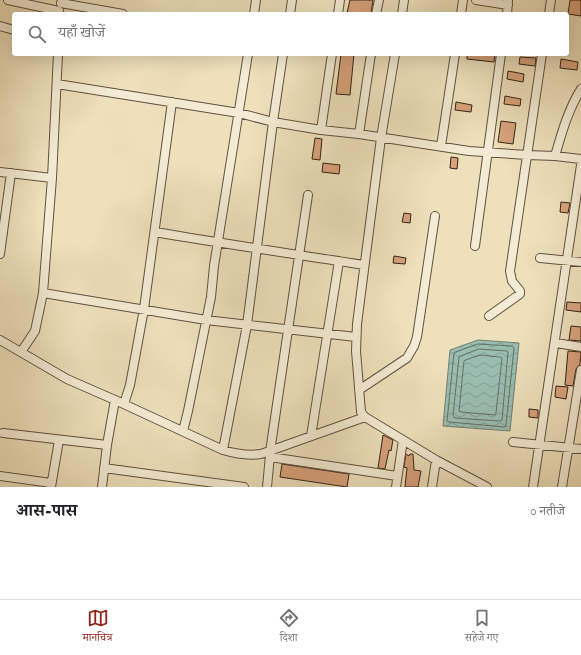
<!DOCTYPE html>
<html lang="hi">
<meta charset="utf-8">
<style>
:root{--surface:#fff;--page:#f6f6f6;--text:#202124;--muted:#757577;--line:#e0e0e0;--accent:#8f2418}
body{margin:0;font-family:"IM FELL Double Pica","Noto Serif Devanagari",serif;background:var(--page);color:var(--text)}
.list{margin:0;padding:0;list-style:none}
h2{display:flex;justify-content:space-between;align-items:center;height:52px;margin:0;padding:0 16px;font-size:17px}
h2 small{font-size:13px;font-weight:400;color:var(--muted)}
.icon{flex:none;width:22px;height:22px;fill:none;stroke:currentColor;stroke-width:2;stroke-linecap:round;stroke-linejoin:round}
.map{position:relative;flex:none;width:581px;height:487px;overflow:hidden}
.search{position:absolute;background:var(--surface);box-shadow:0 4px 16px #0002;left:12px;right:12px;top:12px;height:44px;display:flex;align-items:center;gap:10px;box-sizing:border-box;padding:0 14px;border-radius:4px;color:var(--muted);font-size:15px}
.sheet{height:112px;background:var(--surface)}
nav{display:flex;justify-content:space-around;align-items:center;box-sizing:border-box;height:56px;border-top:1px solid var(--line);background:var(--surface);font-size:11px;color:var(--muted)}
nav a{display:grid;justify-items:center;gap:2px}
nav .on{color:var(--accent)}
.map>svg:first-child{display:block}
.water{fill:url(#water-waves);stroke:#707f74}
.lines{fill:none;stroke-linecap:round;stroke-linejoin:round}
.shore{stroke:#667064;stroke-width:1}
.building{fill:#d8a27b;stroke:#322319}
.street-casing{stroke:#615242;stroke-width:10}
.street{stroke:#f3ebd3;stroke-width:8}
</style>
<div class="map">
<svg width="581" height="487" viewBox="0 0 581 487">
<defs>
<pattern id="water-waves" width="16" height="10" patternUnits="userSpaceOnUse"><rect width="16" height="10" fill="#99bdb0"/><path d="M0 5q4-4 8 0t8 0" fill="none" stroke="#84a297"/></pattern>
</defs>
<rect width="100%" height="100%" fill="#ede0bb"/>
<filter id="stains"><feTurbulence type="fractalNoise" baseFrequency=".005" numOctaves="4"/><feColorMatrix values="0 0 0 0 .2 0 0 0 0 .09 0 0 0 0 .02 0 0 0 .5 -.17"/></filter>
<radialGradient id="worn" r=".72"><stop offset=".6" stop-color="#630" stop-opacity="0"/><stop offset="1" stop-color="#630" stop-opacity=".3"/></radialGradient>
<path class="water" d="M 478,340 L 519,343 L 510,431 L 443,426 L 450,350 Z"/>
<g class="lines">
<path class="shore" d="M 478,344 L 512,346 L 514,348 L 506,425 L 505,427 L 449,422 L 447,421 L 454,353 Z
M 479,349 L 507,351 L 508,352 L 502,420 L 500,421 L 455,418 L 453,416 L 459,357 Z
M 480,355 L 500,357 L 502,358 L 496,413 L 495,415 L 461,412 L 459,411 L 464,361 Z"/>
</g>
<path class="building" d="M 350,0 L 373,0 L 371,14 L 347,13 Z
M 570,0 L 581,0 L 581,16 L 568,14 Z
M 341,54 L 354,54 L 350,95 L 336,94 Z
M 467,54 L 495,54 L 494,62 L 467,59 Z
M 520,57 L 536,58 L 535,66 L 519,64 Z
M 561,59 L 578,62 L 577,70 L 560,68 Z
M 508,71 L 524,74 L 523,82 L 507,79 Z
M 505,96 L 521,99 L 520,106 L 504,104 Z
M 456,102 L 472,105 L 471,112 L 455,110 Z
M 501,121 L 516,123 L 513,144 L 498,142 Z
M 315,138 L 322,139 L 320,160 L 312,159 Z
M 451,157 L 458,158 L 457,169 L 450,168 Z
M 323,163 L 340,165 L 339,174 L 322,172 Z
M 561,202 L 570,203 L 568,213 L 560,212 Z
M 404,213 L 411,214 L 410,223 L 402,222 Z
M 394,256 L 406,258 L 405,264 L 393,263 Z
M 567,302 L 581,303 L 581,312 L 566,310 Z
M 571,326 L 581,327 L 581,341 L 569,340 Z
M 568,351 L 581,352 L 580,364 L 576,369 L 573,386 L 565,385 Z
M 556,386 L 568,387 L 566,399 L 555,397 Z
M 529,409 L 538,410 L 538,418 L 529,417 Z
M 383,435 L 393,440 L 391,451 L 389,450 L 385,469 L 378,468 Z
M 406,454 L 409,456 L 410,454 L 413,454 L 414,470 L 421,471 L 418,487 L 405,487 L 407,468 L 404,467 Z
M 282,464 L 349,474 L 347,487 L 280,477 Z"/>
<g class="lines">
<defs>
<path id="street" d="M 8,0 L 59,11
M 476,0 L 508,5
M 61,3 L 123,14
M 254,14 L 256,0
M 290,14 L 292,0
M 338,14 L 340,0
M 376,14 L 379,0
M 402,14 L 404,0
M 461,14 L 463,0
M 507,14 L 508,1
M 549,14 L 551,0
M 0,26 L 14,30
M 395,54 L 381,138 L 357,324 L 356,351 L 361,412 L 365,417 L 436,460 L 487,487
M 57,84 L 239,113 L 273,122 L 321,130 L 359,134 L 469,151 L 527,155 L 555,156 L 581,159
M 321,130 L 332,54
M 359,134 L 371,54
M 441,146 L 455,54
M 555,156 C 562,132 568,110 581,89
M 0,172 L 52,178
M 155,232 C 225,244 294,254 364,265
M 475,246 L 501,54
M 0,254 L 11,173
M 540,258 L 581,262
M 43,293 L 206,320 L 356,337
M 489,316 L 520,294 L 520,291 L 512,281 L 510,271 L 542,54
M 0,340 L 67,379 L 115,400 L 223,450 C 236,454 247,456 261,454 L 365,417
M 556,343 L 581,347
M 21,352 L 35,331 L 43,293 L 52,178 L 58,54
M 359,390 L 407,358 L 414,346 L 417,337 L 435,216
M 124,404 L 130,385 L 144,309 L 172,102
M 183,431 L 188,411 L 211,297 L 214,266 L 248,54
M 3,433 L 107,445
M 311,436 L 339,261
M 513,442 L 581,449
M 223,450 L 247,325 L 273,122 L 283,54
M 270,457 L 397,476
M 104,468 L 244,487
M 0,476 L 51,483
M 51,487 L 59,440
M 102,487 L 107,445 L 115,400
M 267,487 L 271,445 L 308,195
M 396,487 L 403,440
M 432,487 L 436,460
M 533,487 L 581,165
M 562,487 L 581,370"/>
</defs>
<use href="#street" class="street-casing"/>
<use href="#street" class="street"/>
</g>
<rect width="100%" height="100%" filter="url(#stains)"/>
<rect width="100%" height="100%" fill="url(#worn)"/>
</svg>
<div class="search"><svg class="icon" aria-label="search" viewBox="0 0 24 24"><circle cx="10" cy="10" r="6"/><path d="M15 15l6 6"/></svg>यहाँ खोजें</div>
</div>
<section class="sheet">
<h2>आस-पास<small>0 नतीजे</small></h2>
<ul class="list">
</ul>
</section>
<nav>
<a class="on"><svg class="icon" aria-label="map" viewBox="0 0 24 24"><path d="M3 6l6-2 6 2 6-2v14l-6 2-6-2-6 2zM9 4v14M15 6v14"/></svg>मानचित्र</a>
<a><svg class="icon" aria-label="directions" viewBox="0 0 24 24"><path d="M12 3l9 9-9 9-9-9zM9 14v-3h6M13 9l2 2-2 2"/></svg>दिशा</a>
<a><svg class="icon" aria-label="saved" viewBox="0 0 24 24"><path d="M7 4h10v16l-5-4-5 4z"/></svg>सहेजे गए</a>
</nav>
